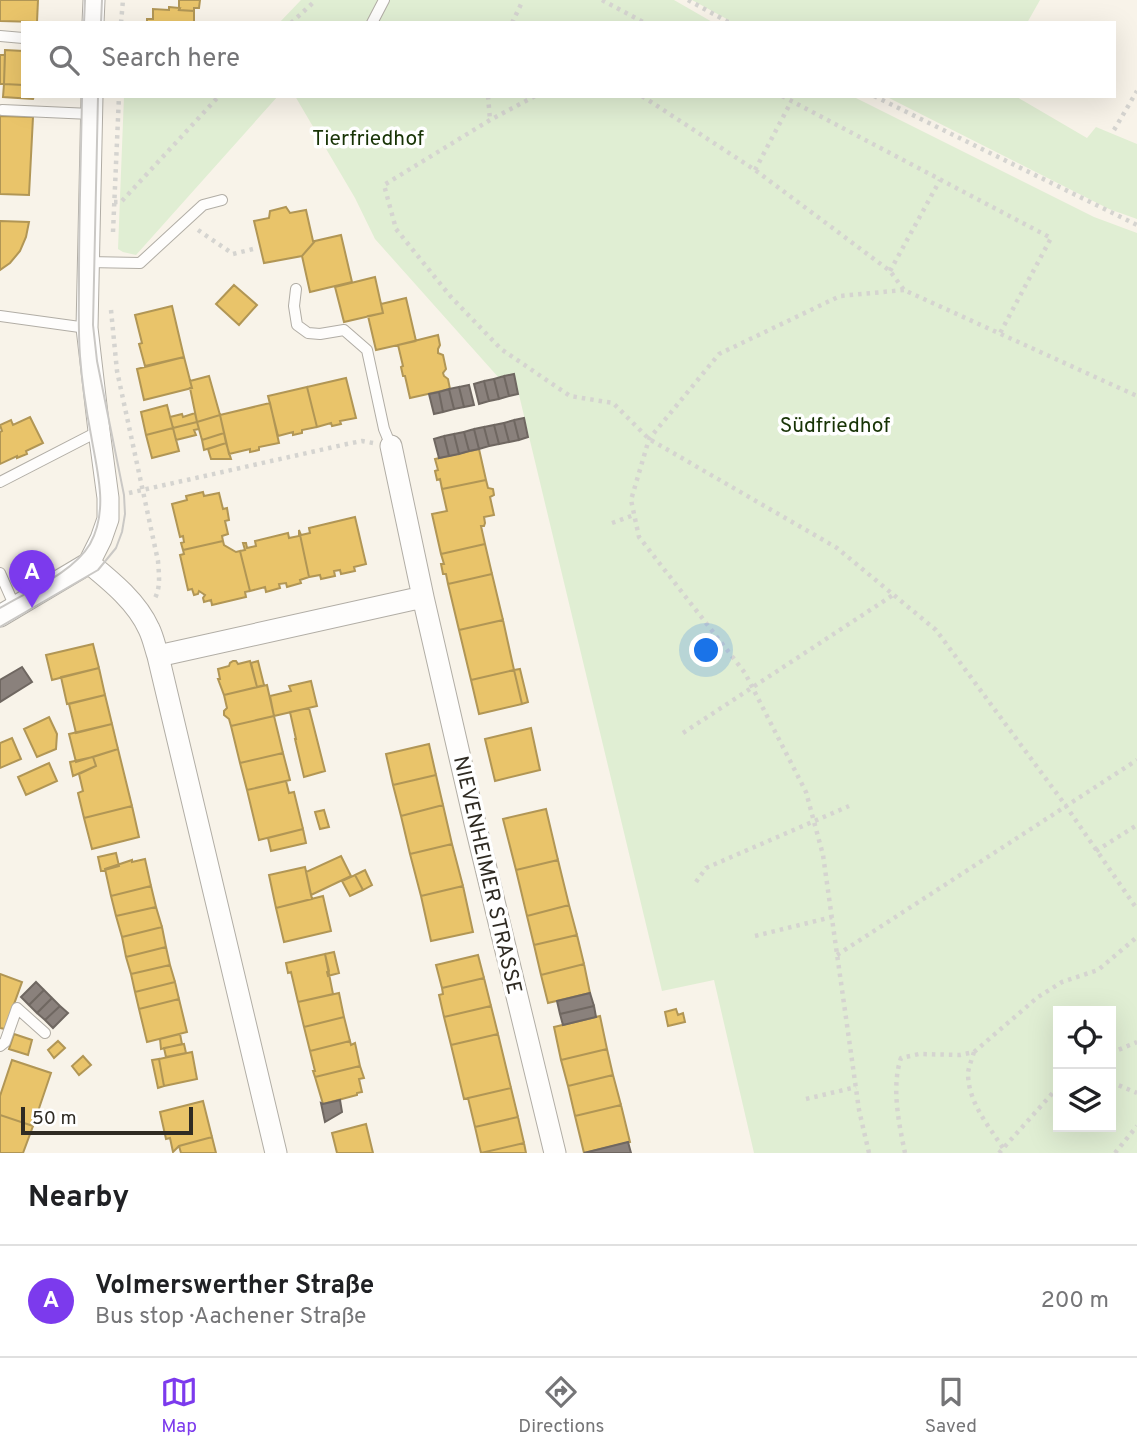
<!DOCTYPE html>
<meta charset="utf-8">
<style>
:root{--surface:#fff;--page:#f6f6f6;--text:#202124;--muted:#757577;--line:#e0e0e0;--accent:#7c3aed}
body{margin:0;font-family:Overpass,sans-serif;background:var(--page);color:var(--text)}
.controls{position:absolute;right:21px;bottom:21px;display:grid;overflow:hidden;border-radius:0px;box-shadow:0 7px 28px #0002}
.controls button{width:63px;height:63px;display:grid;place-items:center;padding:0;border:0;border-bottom:2px solid var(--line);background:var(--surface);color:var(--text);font:35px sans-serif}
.scale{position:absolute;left:21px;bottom:18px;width:172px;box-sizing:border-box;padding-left:7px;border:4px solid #2f2b23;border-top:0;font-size:19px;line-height:24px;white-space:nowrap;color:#2f2b23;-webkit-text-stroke:5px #fff;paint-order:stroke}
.you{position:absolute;left:707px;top:651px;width:24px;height:24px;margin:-18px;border:5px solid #fff;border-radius:50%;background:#1a73e8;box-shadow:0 0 0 10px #1a73e833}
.badge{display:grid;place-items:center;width:46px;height:46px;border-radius:50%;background:var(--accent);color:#fff;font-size:23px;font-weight:700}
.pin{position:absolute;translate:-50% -58px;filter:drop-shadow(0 2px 4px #0008)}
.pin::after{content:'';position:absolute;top:37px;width:24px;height:21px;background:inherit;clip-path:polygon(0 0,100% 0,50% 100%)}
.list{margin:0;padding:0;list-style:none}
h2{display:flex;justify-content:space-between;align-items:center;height:91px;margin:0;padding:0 28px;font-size:30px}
h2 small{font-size:23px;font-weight:400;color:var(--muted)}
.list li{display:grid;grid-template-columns:46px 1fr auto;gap:21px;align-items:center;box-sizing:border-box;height:112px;padding:0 28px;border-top:2px solid var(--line)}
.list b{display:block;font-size:26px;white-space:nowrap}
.list p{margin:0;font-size:23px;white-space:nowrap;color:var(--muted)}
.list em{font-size:23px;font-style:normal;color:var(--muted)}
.icon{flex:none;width:38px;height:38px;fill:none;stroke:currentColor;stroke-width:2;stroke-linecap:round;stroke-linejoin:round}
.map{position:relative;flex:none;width:1137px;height:1153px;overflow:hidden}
.search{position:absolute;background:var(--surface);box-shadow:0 7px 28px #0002;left:21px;right:21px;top:21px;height:77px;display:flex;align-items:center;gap:18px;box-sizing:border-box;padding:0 24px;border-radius:0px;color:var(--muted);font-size:26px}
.sheet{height:203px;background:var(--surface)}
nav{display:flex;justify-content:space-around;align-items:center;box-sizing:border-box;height:98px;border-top:2px solid var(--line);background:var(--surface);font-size:19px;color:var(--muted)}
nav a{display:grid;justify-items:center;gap:4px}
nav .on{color:var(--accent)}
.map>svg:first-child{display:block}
.green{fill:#e0eed3;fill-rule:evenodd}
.homes{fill:#e9c46a;stroke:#b19655;stroke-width:2}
.industry{fill:#8a817c;stroke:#6f6761;stroke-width:2}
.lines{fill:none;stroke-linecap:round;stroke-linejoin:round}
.service-casing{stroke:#b1ada5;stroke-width:12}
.minor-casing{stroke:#b1ada5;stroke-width:23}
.path{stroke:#d5d4d0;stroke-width:4.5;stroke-dasharray:3.5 5;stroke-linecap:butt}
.service{stroke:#fefdfc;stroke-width:10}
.minor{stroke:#fefdfc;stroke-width:21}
.tram{stroke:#cac8c5;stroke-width:2}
.labels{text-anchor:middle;stroke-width:7;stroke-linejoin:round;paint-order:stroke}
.park-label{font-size:21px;fill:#173305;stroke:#fff}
.street-label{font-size:21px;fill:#2f2b23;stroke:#fff}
</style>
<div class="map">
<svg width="1137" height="1153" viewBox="0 0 1137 1153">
<rect width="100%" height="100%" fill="#f8f3e9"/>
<path class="green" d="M 301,0 L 674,0 L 714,23 L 279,23 Z
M 692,0 L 1040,0 L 1027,23 L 734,23 Z
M 124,96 L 207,98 L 209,96 L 278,96 L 136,255 L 123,252 L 118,249 Z
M 295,96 L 852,96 L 1094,217 L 1137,233 L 1137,1153 L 754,1153 L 714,980 L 662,991 L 514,374 L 499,378 L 375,239 L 355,198 ZM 1058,1011 L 1111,1011 L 1111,1127 L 1058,1127 Z
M 885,96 L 1015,96 L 1087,138 L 1096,127 L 1137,144 L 1137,219 L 1109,209 Z"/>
<path class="homes" d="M 0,0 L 38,0 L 37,22 L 0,21 Z
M 179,0 L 200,0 L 199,8 L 194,8 L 194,11 L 179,10 Z
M 169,7 L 180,8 L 179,10 L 194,11 L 194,23 L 147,23 L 147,19 L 153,19 L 153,9 L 169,10 Z
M 5,50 L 23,51 L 23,85 L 4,84 Z
M 0,55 L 5,55 L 4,84 L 0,84 Z
M 4,84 L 23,85 L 23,96 L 34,96 L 33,99 L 3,97 Z
M 0,116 L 33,117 L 29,195 L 0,194 Z
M 286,207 L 290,213 L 306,210 L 313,241 L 315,241 L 302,256 L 264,263 L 254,221 L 269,218 L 270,211 Z
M 0,221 L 29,222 L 26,237 L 20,251 L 10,263 L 0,270 Z
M 341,235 L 352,282 L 310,292 L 302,256 L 315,241 Z
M 375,277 L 383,313 L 344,322 L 335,287 Z
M 234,285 L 257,305 L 239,325 L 216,304 Z
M 406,298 L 416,341 L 376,350 L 368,316 L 383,313 L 381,304 Z
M 172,306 L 184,357 L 145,366 L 139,344 L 142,343 L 135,315 Z
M 438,335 L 440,345 L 438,349 L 438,353 L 443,355 L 446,369 L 443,373 L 444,376 L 448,379 L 450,389 L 410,398 L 405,376 L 403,376 L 401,367 L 403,366 L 398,345 Z
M 184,357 L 192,388 L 144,400 L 137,369 Z
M 209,376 L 220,415 L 197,422 L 190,388 L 192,388 L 190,381 Z
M 346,378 L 356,418 L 340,421 L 341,424 L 332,426 L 331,423 L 317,427 L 307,387 Z
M 307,387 L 317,427 L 302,430 L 302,433 L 293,435 L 293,432 L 278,436 L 268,396 Z
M 270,403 L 279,443 L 259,447 L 259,450 L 250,452 L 250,449 L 229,454 L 220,415 Z
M 167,405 L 173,428 L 146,435 L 141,412 Z
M 195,413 L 197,422 L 173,428 L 170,417 L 182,414 L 183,417 Z
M 220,415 L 224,433 L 202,440 L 197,422 Z
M 30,417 L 43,443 L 26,451 L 27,454 L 17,458 L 17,456 L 0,464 L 0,432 L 2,431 L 0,425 L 11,420 L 13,425 Z
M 197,422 L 199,429 L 194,430 L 196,435 L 176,440 L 173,428 Z
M 173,428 L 179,451 L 152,458 L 146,435 Z
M 224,433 L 226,443 L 204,450 L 202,440 Z
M 226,443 L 231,459 L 211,459 L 208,449 Z
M 479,449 L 486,480 L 442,489 L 440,479 L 437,480 L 435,471 L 438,470 L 435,459 Z
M 486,480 L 488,488 L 493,489 L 494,495 L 490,497 L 494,515 L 484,517 L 485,523 L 484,526 L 481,526 L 485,544 L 441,554 L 432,514 L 447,511 L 442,489 Z
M 203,492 L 204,496 L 219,493 L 223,509 L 227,508 L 229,520 L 225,521 L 228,534 L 222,536 L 223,541 L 183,550 L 181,543 L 184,542 L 183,536 L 180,537 L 172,504 L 187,500 L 186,496 Z
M 355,517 L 366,564 L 354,567 L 355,571 L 341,574 L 340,570 L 334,571 L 335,576 L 321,579 L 320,575 L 309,577 L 299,530 L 301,535 L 310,533 L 309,528 Z
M 299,530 L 309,577 L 300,580 L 301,583 L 287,587 L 286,583 L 279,584 L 280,588 L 266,592 L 265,587 L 250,591 L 240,551 L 245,550 L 243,543 L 246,543 L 247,548 L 256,546 L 255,541 L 288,533 L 289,538 L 299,536 Z
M 223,541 L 224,545 L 236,552 L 240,551 L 250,591 L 245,592 L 246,597 L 212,605 L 211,600 L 204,602 L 203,598 L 205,595 L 199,591 L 198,594 L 194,595 L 192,589 L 188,590 L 180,555 L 184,554 L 183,550 Z
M 485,544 L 492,574 L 448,584 L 446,574 L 443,574 L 441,564 L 444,564 L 441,554 Z
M 492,574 L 503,620 L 459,630 L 448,584 Z
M 503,620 L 514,670 L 471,680 L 459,630 Z
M 93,644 L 99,668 L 52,680 L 46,655 Z
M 233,661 L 236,661 L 238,664 L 250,661 L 257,687 L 224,695 L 218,679 L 220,679 L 218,669 L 229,666 L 230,663 Z
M 258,661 L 264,685 L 257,687 L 251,663 Z
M 99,668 L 105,695 L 67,704 L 61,677 Z
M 520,669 L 528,702 L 522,704 L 514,670 Z
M 514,670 L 522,704 L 479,714 L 471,680 Z
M 311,681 L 317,706 L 274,716 L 270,696 L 291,691 L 289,686 Z
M 267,685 L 274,716 L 231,726 L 229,719 L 224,715 L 224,711 L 227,708 L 224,695 Z
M 105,695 L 112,724 L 76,733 L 69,704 Z
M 309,708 L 325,771 L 304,777 L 295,739 L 296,739 L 290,712 Z
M 274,716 L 283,753 L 240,763 L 231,726 Z
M 49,717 L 57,734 L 56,749 L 37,757 L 24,729 Z
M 112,724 L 118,749 L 76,762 L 69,734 Z
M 531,728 L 540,770 L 495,781 L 485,739 Z
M 12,738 L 21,759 L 0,768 L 0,743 Z
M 429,744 L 436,775 L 393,785 L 386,754 Z
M 118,749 L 132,806 L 84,818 L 78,793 L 83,791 L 79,774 L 96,766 L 93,757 Z
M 283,753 L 290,780 L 247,790 L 240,763 Z
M 93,757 L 96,766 L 73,776 L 70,762 Z
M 49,763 L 57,781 L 26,795 L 18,777 Z
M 436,775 L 443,805 L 401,816 L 393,785 Z
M 286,781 L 289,793 L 294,792 L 303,829 L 259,840 L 247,790 Z
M 443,805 L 452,844 L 410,854 L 401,816 Z
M 132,806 L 139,837 L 92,849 L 84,818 Z
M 546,809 L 558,860 L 516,870 L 503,819 Z
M 324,810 L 329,827 L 320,829 L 315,812 Z
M 303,829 L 306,843 L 271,851 L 268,838 Z
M 452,844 L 463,886 L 421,896 L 410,854 Z
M 116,853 L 119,866 L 101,871 L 98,857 Z
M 341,856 L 351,876 L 311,895 L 306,872 Z
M 145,859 L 151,886 L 111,896 L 105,869 L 132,860 L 132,862 Z
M 558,860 L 569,905 L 527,916 L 516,870 Z
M 305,867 L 312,899 L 276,908 L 269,875 Z
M 365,870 L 372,885 L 363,890 L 355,875 Z
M 355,875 L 363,890 L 350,896 L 342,881 Z
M 151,886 L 156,907 L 116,916 L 111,896 Z
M 463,886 L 473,932 L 431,941 L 421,896 Z
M 323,896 L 331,931 L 284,942 L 276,908 Z
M 569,905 L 577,935 L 534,945 L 527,916 Z
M 156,907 L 162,927 L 122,937 L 116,916 Z
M 162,927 L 166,947 L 126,957 L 122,937 Z
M 577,935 L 584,964 L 541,975 L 534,945 Z
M 166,947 L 170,965 L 131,974 L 126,957 Z
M 334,952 L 339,973 L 328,976 L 327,972 L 329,971 L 325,954 Z
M 325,954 L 333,994 L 298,1002 L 291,972 L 288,973 L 286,963 Z
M 478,955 L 484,978 L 442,988 L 436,965 Z
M 584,964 L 590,993 L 548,1003 L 541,975 Z
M 170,965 L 175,982 L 135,992 L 131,974 Z
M 0,974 L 22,982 L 5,1029 L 0,1028 Z
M 484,978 L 491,1006 L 444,1017 L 439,995 L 443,994 L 442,988 Z
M 175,982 L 179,999 L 139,1009 L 135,992 Z
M 339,993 L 344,1017 L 304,1027 L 298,1002 Z
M 179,999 L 187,1032 L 147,1042 L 139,1009 Z
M 491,1006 L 498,1034 L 451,1045 L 444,1017 Z
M 676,1009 L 678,1015 L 683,1013 L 685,1022 L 668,1026 L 665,1012 Z
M 600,1016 L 607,1049 L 561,1060 L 554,1027 Z
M 344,1017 L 350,1041 L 310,1051 L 304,1027 Z
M 14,1034 L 32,1040 L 28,1055 L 9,1049 Z
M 180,1034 L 182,1044 L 161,1049 L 160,1039 Z
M 498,1034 L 511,1088 L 464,1099 L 451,1045 Z
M 58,1041 L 65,1048 L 54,1058 L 48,1050 Z
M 350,1041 L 351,1045 L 355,1043 L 360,1066 L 315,1077 L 313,1071 L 315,1071 L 310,1051 Z
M 184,1044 L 186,1053 L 166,1057 L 164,1048 Z
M 607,1049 L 613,1075 L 568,1086 L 561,1060 Z
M 192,1052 L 197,1079 L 164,1086 L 159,1059 Z
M 83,1056 L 91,1065 L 79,1075 L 72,1066 Z
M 159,1059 L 164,1086 L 158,1088 L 152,1060 Z
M 12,1060 L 51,1073 L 33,1126 L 0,1115 L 0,1096 Z
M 360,1066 L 364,1078 L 359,1079 L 362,1092 L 357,1093 L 357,1095 L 323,1104 L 315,1077 Z
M 613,1075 L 621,1105 L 575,1116 L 568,1086 Z
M 511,1088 L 518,1117 L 475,1127 L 468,1098 Z
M 203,1101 L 212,1137 L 179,1146 L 173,1152 L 170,1138 L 166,1139 L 160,1112 Z
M 621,1105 L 630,1142 L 584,1153 L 575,1116 Z
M 0,1115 L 33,1126 L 23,1153 L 0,1153 Z
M 518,1117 L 524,1143 L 481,1153 L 475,1127 Z
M 366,1124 L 373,1153 L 337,1153 L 332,1133 Z
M 212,1137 L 216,1153 L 181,1153 L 179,1146 Z
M 524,1143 L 526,1153 L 481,1153 Z"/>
<path class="industry" d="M 514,374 L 518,394 L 509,396 L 504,376 Z
M 504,376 L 509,396 L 499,399 L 494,379 Z
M 494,379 L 499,399 L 489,401 L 484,381 Z
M 484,381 L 489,401 L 479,404 L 474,384 Z
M 469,385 L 474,405 L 464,407 L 459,387 Z
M 459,387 L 464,407 L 454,409 L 449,389 Z
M 449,389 L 454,409 L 443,412 L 439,392 Z
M 439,392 L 443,412 L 434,414 L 429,394 Z
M 524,418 L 528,437 L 519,440 L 514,420 Z
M 514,420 L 519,440 L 509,442 L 504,423 Z
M 504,423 L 509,442 L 499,444 L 494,425 Z
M 494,425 L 499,444 L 489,446 L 484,427 Z
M 484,427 L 489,446 L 479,449 L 474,429 Z
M 474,429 L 479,449 L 469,451 L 464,432 Z
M 464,432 L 469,451 L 459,454 L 454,434 Z
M 454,434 L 459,454 L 449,456 L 444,436 Z
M 444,436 L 449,456 L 439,458 L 434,439 Z
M 22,667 L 32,682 L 0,702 L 0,680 Z
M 36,982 L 44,990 L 29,1005 L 21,997 Z
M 44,990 L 52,998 L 37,1013 L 29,1005 Z
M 590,993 L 594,1006 L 560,1014 L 557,1001 Z
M 52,998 L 60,1006 L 45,1020 L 37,1013 Z
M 60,1006 L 68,1013 L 53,1028 L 45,1020 Z
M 594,1006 L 596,1017 L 563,1025 L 560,1014 Z
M 340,1100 L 342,1112 L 325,1122 L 321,1103 L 323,1104 Z
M 628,1142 L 631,1153 L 584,1153 Z"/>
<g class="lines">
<defs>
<path id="service" d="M 372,23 L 384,0
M 0,36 L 23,38
M 2,110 L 91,114
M 88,262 L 140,263 L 203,205 L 222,200
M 296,289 L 294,306 L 297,325 L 308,333 L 320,334 L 344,330 L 367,350 L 384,429 L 391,446
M 0,316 L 87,328
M 0,482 L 99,431
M 0,573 L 15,607
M 0,1046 L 5,1042 L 17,1008 L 45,1033"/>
<path id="minor" d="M 93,23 L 94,0
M 89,563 C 111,581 137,602 149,629 C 153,637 155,647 158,656 L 276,1153
M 89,563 L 101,539 L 108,519 L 108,498 L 99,431 L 87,328 L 92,96
M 423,597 L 475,823 L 555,1153
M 0,616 L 89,563
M 158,656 L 423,597 L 391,446"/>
</defs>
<use href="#service" class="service-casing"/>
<use href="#minor" class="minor-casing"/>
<path class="path" d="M 602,0 L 645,23
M 688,0 L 730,23
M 121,23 L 123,0
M 291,23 L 316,0
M 512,23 L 523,0
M 488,96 L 490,120
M 535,96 L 490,120 L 384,185 L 396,229 L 451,297 L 501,349 L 570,396 L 613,403 L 649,439 L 837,548 L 936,630 L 1066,806 L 1137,909
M 642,96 L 755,170 L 890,271 L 904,290 L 1137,396
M 782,96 L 1051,238 L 999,335
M 874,96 L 1137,225
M 1114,130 L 1137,91
M 755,170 L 791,102
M 114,202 L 121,202 L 219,96
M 198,230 L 233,254 L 257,248
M 113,232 L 119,96
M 890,271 L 940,180
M 111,310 L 117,371 L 158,561 C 159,575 161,588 154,600
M 129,493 L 347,444 L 362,441 L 373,443
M 612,523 L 634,515
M 683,733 L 893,595
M 1096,851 L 1137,825
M 696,882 L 706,868 L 849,806
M 755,936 L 832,917
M 837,955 L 1137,760
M 974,1052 C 972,1059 969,1066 968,1073 C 968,1102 988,1125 1003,1148
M 1111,1053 L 1137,1042
M 1111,1082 L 1137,1093
M 806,1099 L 856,1087
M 869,1153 L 859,1110 L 823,855 L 806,792 L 745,673 L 639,537 L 631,500 L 649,439 L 719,354 L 840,296 L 904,290
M 905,1153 C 899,1124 891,1087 901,1058 L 919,1054 L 960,1055 L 974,1052 L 1038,997 L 1062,982 L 1098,970 L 1137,937
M 999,1153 L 1058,1087
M 1115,1153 L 1137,1126"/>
<use href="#service" class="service"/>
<use href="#minor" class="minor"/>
<path class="tram" d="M 84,23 L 85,0
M 101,23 L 102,0
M 0,608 C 28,591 73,573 90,544 C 109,510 97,471 91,435 C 86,409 82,383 80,356 C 78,330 79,303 79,277 C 79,217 81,156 82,96
M 0,627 L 98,570 L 116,548 L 122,532 L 125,514 L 124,495 L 97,361 L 93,325 L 98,96"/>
</g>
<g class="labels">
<g class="park-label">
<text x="368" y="145">Tierfriedhof</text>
<text x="835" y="432">Südfriedhof</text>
</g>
<g class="street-label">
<text transform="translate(488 875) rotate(77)" y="7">NIEVENHEIMER STRASSE</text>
</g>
</g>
</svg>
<div class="controls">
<button><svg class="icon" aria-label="locate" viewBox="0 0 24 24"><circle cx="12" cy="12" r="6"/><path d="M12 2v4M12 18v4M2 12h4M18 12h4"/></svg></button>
<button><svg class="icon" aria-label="layers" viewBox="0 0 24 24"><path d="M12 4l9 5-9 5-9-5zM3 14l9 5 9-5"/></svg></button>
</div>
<div class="scale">50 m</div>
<div class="you"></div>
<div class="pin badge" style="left:32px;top:608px">A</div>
<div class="search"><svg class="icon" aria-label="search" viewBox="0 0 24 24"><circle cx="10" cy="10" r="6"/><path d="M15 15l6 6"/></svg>Search here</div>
</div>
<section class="sheet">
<h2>Nearby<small></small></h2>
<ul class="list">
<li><span class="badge">A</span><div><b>Volmerswerther Straße</b><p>Bus stop · Aachener Straße</p></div><em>200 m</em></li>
</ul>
</section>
<nav>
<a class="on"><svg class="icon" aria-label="map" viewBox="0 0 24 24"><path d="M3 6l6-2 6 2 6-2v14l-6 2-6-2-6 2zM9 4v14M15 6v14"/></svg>Map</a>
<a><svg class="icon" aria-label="directions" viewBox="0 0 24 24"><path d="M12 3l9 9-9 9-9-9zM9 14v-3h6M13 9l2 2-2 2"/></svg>Directions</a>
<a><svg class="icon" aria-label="saved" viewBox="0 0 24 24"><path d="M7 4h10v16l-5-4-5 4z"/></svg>Saved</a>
</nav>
